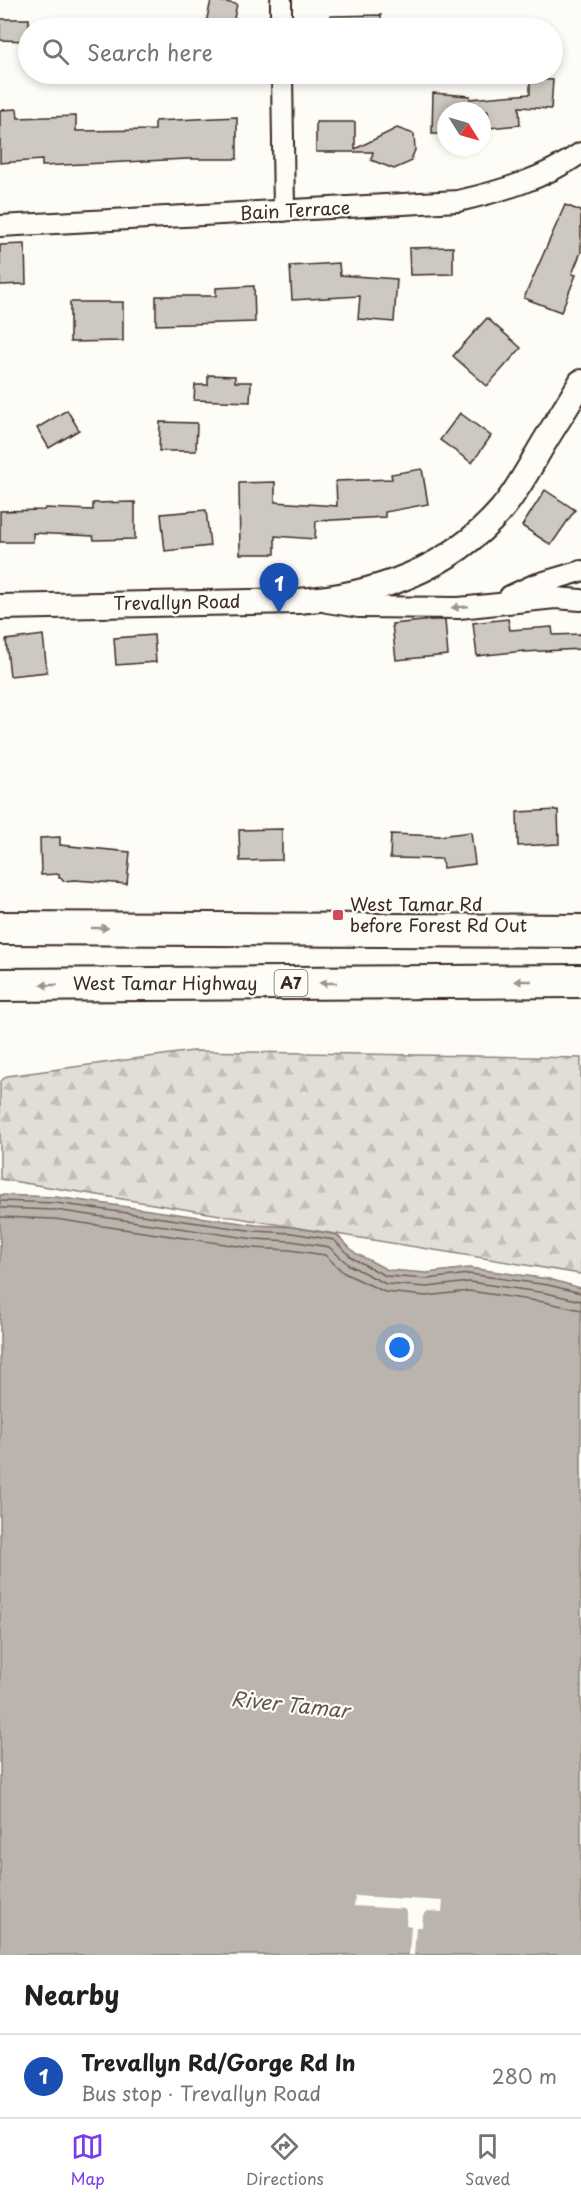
<!DOCTYPE html>
<meta charset="utf-8">
<style>
:root{--surface:#fff;--page:#f6f6f6;--text:#202124;--muted:#757577;--line:#e0e0e0;--accent:#7c3aed}
body{margin:0;font-family:"Playpen Sans",sans-serif;background:var(--page);color:var(--text)}
.compass{position:absolute;left:437px;top:102px;width:54px;height:54px;border-radius:50%;background:var(--surface);box-shadow:0 3px 9px #0003;rotate:127deg}
.you{position:absolute;left:400px;top:1348px;width:21px;height:21px;margin:-15px;border:4px solid #fff;border-radius:50%;background:#1a73e8;box-shadow:0 0 0 9px #1a73e833}
.badge{display:grid;place-items:center;width:39px;height:39px;border-radius:50%;background:var(--accent);color:#fff;font-size:20px;font-weight:700}
.pin{position:absolute;translate:-50% -50px;filter:drop-shadow(0 2px 3px #0008)}
.pin::after{content:'';position:absolute;top:32px;width:21px;height:18px;background:inherit;clip-path:polygon(0 0,100% 0,50% 100%)}
.list{margin:0;padding:0;list-style:none}
h2{display:flex;justify-content:space-between;align-items:center;height:78px;margin:0;padding:0 24px;font-size:26px}
h2 small{font-size:20px;font-weight:400;color:var(--muted)}
.list li{display:grid;grid-template-columns:39px 1fr auto;gap:18px;align-items:center;box-sizing:border-box;height:84px;padding:0 24px;border-top:2px solid var(--line)}
.list b{display:block;font-size:22px;white-space:nowrap}
.list p{margin:0;font-size:20px;white-space:nowrap;color:var(--muted)}
.list em{font-size:20px;font-style:normal;color:var(--muted)}
.icon{flex:none;width:33px;height:33px;fill:none;stroke:currentColor;stroke-width:2;stroke-linecap:round;stroke-linejoin:round}
.map{position:relative;flex:none;width:581px;height:1955px;overflow:hidden}
.search{position:absolute;background:var(--surface);box-shadow:0 3px 9px #0003;left:18px;right:18px;top:18px;height:66px;display:flex;align-items:center;gap:15px;box-sizing:border-box;padding:0 21px;border-radius:33px;color:var(--muted);font-size:22px}
.sheet{height:162px;background:var(--surface)}
nav{display:flex;justify-content:space-around;align-items:center;box-sizing:border-box;height:84px;border-top:2px solid var(--line);background:var(--surface);font-size:16px;color:var(--muted)}
nav a{display:grid;justify-items:center;gap:3px}
nav .on{color:var(--accent)}
.map>svg:first-child{display:block}
.forest{fill:url(#forest-firs);stroke:#8e847a;stroke-width:1.5}
.water{fill:#bbb4ad;stroke:#887d74;stroke-width:1.5}
.pier{fill:#fdfcf7}
.lines{fill:none;stroke-linecap:round;stroke-linejoin:round}
.shore{stroke:#6e6157;stroke-width:1.5}
.building{fill:#cdc8c2;stroke:#3b2a1e;stroke-width:1.5}
.minor-casing{stroke:#3b2a1e;stroke-width:24}
.tertiary-casing{stroke:#3b2a1e;stroke-width:28}
.trunk-casing{stroke:#3b2a1e;stroke-width:36}
.minor{stroke:#fdfcf7;stroke-width:20}
.tertiary{stroke:#fdfcf7;stroke-width:24}
.trunk{stroke:#fdfcf7;stroke-width:32}
.oneway{fill:#9c938a}
.poi-dot{fill:#d1495b;stroke:#fdfcf7;stroke-width:2}
.labels{text-anchor:middle;stroke-width:4.5;stroke-linejoin:round;paint-order:stroke}
.shield{fill:#fdfcf7;stroke:#75695f;stroke-width:1.5}
.shield-label{font-size:16px;font-weight:bold;fill:#3b2a1e}
.street-label{font-size:18px;fill:#3b2a1e;stroke:#fdfcf7}
.poi-label{font-size:18px;fill:#3b2a1e;stroke:#fdfcf7;text-anchor:start}
.water-label{font-size:20px;font-style:italic;fill:#615349;stroke:#fdfcf7}
</style>
<div class="map">
<svg width="581" height="1955" viewBox="0 0 581 1955">
<defs>
<pattern id="forest-firs" width="22" height="20" patternUnits="userSpaceOnUse" patternTransform="scale(1.5)"><rect width="22" height="20" fill="#e1ded7"/><path d="M5 1l3.5 6h-7zM16 11l3.5 6h-7z" fill="#c2bfb8"/></pattern>
</defs>
<rect width="100%" height="100%" fill="#fdfcf7"/>
<filter id="ink" filterUnits="userSpaceOnUse"><feTurbulence type="fractalNoise" baseFrequency=".0167" numOctaves="2"/><feDisplacementMap in="SourceGraphic" scale="12" xChannelSelector="R" yChannelSelector="G"/><feConvolveMatrix kernelMatrix="1 2 1 2 8 2 1 2 1" color-interpolation-filters="sRGB"/></filter>
<g filter="url(#ink)">
<path class="forest" d="M 193,1051 L 581,1058 L 581,1274 L 0,1179 L 0,1082 L 7,1076 Z"/>
<path class="water" d="M 0,1195 L 56,1197 L 256,1225 L 292,1227 L 337,1235 L 355,1253 L 388,1270 L 427,1273 L 469,1268 L 549,1279 L 581,1288 L 581,1955 L 0,1955 Z"/>
<path class="pier" d="M 355,1896 L 443,1901 L 442,1912 L 428,1911 L 423,1915 L 422,1927 L 416,1927 L 414,1955 L 409,1955 L 411,1926 L 406,1925 L 407,1913 L 404,1909 L 354,1906 Z"/>
<g class="lines">
<path class="shore" d="M 0,1201 L 56,1203 L 255,1231 L 292,1233 L 334,1240 L 352,1258 L 386,1276 L 427,1279 L 469,1274 L 548,1285 L 581,1293
M 0,1208 L 55,1210 L 254,1239 L 291,1241 L 329,1247 L 349,1265 L 386,1284 L 428,1287 L 469,1282 L 546,1293 L 581,1301
M 0,1217 L 55,1219 L 252,1248 L 290,1250 L 325,1255 L 344,1273 L 385,1292 L 426,1296 L 469,1291 L 544,1302 L 581,1310"/>
</g>
<path class="building" d="M 211,0 L 237,4 L 232,28 L 205,28 Z
M 381,15 L 381,28 L 331,28 L 331,16 Z
M 0,19 L 29,19 L 28,41 L 0,40 Z
M 530,79 L 553,80 L 551,109 L 519,107 L 520,125 L 489,128 L 488,111 L 446,111 L 446,134 L 432,134 L 433,93 L 470,96 L 470,99 L 530,94 Z
M 17,109 L 18,118 L 76,116 L 76,131 L 155,130 L 155,121 L 237,117 L 237,159 L 187,159 L 42,166 L 42,160 L 0,163 L 0,110 Z
M 316,122 L 355,122 L 355,149 L 397,128 L 414,134 L 415,150 L 410,162 L 394,169 L 371,160 L 373,152 L 316,152 Z
M 565,205 L 581,211 L 581,252 L 572,274 L 576,275 L 561,312 L 524,298 Z
M 25,244 L 26,284 L 0,285 L 0,245 Z
M 453,247 L 453,274 L 410,275 L 409,248 Z
M 339,263 L 340,275 L 397,279 L 394,322 L 358,319 L 360,296 L 292,300 L 290,266 Z
M 254,286 L 255,322 L 156,325 L 156,296 L 216,296 L 216,288 Z
M 70,302 L 123,302 L 123,341 L 70,342 Z
M 487,318 L 521,348 L 487,386 L 453,356 Z
M 208,375 L 235,376 L 235,382 L 251,382 L 250,402 L 194,400 L 195,385 L 208,385 Z
M 67,410 L 79,430 L 49,448 L 37,428 Z
M 460,413 L 491,436 L 472,463 L 440,440 Z
M 160,422 L 197,423 L 196,451 L 159,451 Z
M 422,469 L 428,504 L 385,512 L 385,517 L 316,521 L 315,539 L 275,536 L 275,554 L 240,554 L 239,483 L 275,482 L 275,502 L 337,506 L 336,481 L 392,479 L 391,474 Z
M 545,490 L 575,510 L 551,545 L 522,526 Z
M 135,502 L 135,539 L 94,540 L 93,536 L 33,533 L 33,542 L 0,542 L 0,511 L 44,510 L 45,508 L 93,510 L 93,503 Z
M 206,510 L 210,546 L 165,551 L 161,514 Z
M 508,619 L 510,630 L 552,627 L 553,635 L 581,634 L 581,649 L 524,652 L 524,651 L 477,656 L 473,623 Z
M 433,620 L 445,620 L 448,655 L 396,660 L 392,624 Z
M 43,635 L 47,672 L 10,676 L 6,640 Z
M 154,635 L 156,662 L 116,665 L 114,638 Z
M 558,810 L 559,844 L 518,846 L 517,812 Z
M 282,829 L 282,860 L 240,861 L 239,830 Z
M 471,832 L 475,864 L 443,868 L 442,859 L 390,858 L 391,834 L 439,836 Z
M 60,837 L 60,845 L 130,852 L 127,884 L 75,880 L 63,881 L 61,878 L 59,878 L 59,874 L 41,875 L 40,838 Z"/>
<g class="lines">
<defs>
<path id="minor" d="M 281,0 L 281,28
M 282,74 L 284,211
M 0,226 L 458,201 C 502,191 543,179 581,153
M 510,596 L 534,585 L 581,571
M 327,602 L 359,607 L 459,608 L 555,598 L 581,600"/>
<path id="tertiary" d="M 0,607 L 298,601 C 374,596 450,569 501,510 C 519,489 531,464 545,441 C 557,421 570,402 581,382"/>
<path id="trunk" d="M 0,928 L 581,931
M 0,985 L 581,981"/>
</defs>
<use href="#minor" class="minor-casing"/>
<use href="#tertiary" class="tertiary-casing"/>
<use href="#trunk" class="trunk-casing"/>
<use href="#minor" class="minor"/>
<use href="#tertiary" class="tertiary"/>
<use href="#trunk" class="trunk"/>
</g>
<defs><path id="oneway-solid" d="M-6-.8H1V-3.2L6.5 0L1 3.2V.8H-6Z" transform="scale(1.5)"/></defs>
<g class="oneway">
<use href="#oneway-solid" transform="translate(460 607) rotate(176)"/>
<use href="#oneway-solid" transform="translate(100 928)"/>
<use href="#oneway-solid" transform="translate(523 981) rotate(180)"/>
<use href="#oneway-solid" transform="translate(328 983) rotate(180)"/>
<use href="#oneway-solid" transform="translate(49 985) rotate(180)"/>
</g>
</g>
<rect class="poi-dot" x="332" y="909" width="12" height="12" rx="3"/>
<g class="labels">
<rect class="shield" x="274.5" y="970" width="33" height="26" rx="4.5"/>
<g class="shield-label">
<text x="291" y="989">A7</text>
</g>
<g class="street-label">
<text transform="translate(295 211) rotate(-3)" y="6">Bain Terrace</text>
<text transform="translate(177 603) rotate(-1)" y="6">Trevallyn Road</text>
<text x="165" y="990">West Tamar Highway</text>
</g>
<g class="poi-label">
<text x="350" y="911">West Tamar Rd<tspan x="350" dy="21">before Forest Rd Out</tspan></text>
</g>
<g class="water-label">
<text transform="translate(290 1705) rotate(6)" y="7">River Tamar</text>
</g>
</g>
</svg>
<svg class="compass" viewBox="-18 -18 36 36"><path d="M0-13l5 13h-10z" fill="#e53935"/><path d="M0 13l5-13h-10z" fill="#757577"/></svg>
<div class="you"></div>
<div class="pin badge" style="left:279px;top:613px;background:#1a4fb4">1</div>
<div class="search"><svg class="icon" aria-label="search" viewBox="0 0 24 24"><circle cx="10" cy="10" r="6"/><path d="M15 15l6 6"/></svg>Search here</div>
</div>
<section class="sheet">
<h2>Nearby<small></small></h2>
<ul class="list">
<li><span class="badge" style="background:#1a4fb4">1</span><div><b>Trevallyn Rd/Gorge Rd In</b><p>Bus stop · Trevallyn Road</p></div><em>280 m</em></li>
</ul>
</section>
<nav>
<a class="on"><svg class="icon" aria-label="map" viewBox="0 0 24 24"><path d="M3 6l6-2 6 2 6-2v14l-6 2-6-2-6 2zM9 4v14M15 6v14"/></svg>Map</a>
<a><svg class="icon" aria-label="directions" viewBox="0 0 24 24"><path d="M12 3l9 9-9 9-9-9zM9 14v-3h6M13 9l2 2-2 2"/></svg>Directions</a>
<a><svg class="icon" aria-label="saved" viewBox="0 0 24 24"><path d="M7 4h10v16l-5-4-5 4z"/></svg>Saved</a>
</nav>
